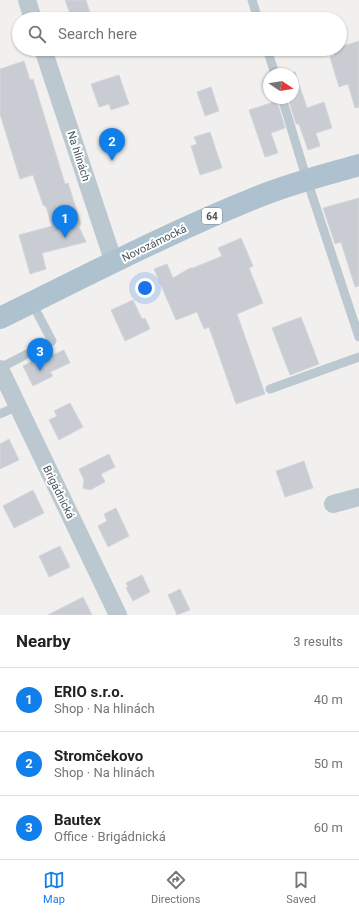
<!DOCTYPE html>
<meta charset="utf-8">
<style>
:root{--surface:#fff;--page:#f6f6f6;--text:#202124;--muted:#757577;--line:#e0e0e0;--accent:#117fe9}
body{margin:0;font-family:Roboto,sans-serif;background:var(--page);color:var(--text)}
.compass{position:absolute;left:263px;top:68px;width:36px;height:36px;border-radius:50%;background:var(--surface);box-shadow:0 1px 3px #0004;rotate:102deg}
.you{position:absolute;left:145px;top:288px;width:14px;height:14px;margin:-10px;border:3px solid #fff;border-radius:50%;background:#1a73e8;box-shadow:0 0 0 6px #1a73e833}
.badge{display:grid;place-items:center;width:26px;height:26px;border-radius:50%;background:var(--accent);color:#fff;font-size:13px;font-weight:700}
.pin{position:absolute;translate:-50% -33px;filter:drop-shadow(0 1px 2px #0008)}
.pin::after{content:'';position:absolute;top:21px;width:14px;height:12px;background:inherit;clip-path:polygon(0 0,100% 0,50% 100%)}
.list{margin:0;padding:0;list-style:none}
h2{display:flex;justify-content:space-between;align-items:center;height:52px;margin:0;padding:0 16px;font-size:17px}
h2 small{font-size:13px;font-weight:400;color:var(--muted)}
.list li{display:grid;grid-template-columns:26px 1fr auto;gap:12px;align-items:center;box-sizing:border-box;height:64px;padding:0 16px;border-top:1px solid var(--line)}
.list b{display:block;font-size:15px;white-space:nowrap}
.list p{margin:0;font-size:13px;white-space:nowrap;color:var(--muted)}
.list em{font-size:13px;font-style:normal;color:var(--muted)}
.icon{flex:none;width:22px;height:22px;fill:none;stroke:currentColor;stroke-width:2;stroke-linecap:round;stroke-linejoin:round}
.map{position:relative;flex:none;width:359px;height:615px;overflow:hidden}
.search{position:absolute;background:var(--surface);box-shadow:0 1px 3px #0004;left:12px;right:12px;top:12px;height:44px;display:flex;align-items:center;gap:10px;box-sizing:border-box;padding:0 14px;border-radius:22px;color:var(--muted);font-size:15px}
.sheet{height:244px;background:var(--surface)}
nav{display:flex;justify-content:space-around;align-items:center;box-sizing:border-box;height:56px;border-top:1px solid var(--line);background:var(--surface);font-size:11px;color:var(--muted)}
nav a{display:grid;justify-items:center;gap:2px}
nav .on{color:var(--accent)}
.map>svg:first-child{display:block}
.building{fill:#c9ccd2;stroke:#d3d6db}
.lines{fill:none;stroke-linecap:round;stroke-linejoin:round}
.service{stroke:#bcc8cf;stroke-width:9}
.minor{stroke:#bcc8cf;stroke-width:18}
.primary{stroke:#adc1cf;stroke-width:22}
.labels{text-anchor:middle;stroke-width:4;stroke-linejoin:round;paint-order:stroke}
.shield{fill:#fff;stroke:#7e878e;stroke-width:1}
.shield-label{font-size:10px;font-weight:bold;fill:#46545d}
.street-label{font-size:11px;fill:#46545d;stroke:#fff}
</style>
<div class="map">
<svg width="359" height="615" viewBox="0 0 359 615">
<rect width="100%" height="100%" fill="#f2efef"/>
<path class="building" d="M 65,0 L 86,0 L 92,19 L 72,19 Z
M 359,41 L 359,107 L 355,108 L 348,84 L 339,87 L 330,57 L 334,56 L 333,49 L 340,49 L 340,47 Z
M 24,61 L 30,80 L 33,79 L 65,184 L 68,183 L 81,224 L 79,227 L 86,242 L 42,253 L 46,269 L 30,274 L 19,235 L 52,226 L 46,207 L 43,205 L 33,175 L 20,179 L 0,114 L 0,69 Z
M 293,72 L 295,72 L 307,108 L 324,102 L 332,128 L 316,133 L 320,146 L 308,150 L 299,124 L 296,124 L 288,98 L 293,98 Z
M 119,75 L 129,104 L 111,110 L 109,104 L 99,107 L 91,84 Z
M 211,87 L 219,111 L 205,116 L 197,92 Z
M 277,101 L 285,128 L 271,133 L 278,153 L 265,157 L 249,110 Z
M 210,132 L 222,168 L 200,175 L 191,146 L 197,144 L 194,137 Z
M 359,198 L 359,286 L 355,287 L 341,242 L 335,244 L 323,208 Z
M 241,238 L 253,266 L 249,268 L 263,303 L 237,314 L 265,394 L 236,404 L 209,327 L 204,329 L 197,312 L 176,320 L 154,269 L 167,264 L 173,278 L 190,268 L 193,268 L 222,256 L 218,248 Z
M 133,300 L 142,319 L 145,318 L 150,329 L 125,341 L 111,310 Z
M 301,317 L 319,364 L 290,375 L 272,328 Z
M 64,350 L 70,363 L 50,372 L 53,376 L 33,386 L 23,366 L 42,356 L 44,359 Z
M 70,403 L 83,427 L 59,440 L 49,420 L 57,416 L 54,411 Z
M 9,439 L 19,460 L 0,469 L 0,444 Z
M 109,454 L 115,467 L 101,474 L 105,482 L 90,490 L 83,488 L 84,480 L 79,469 Z
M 304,461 L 313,488 L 285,497 L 276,471 Z
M 33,490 L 44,513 L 14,528 L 3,506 Z
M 116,508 L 129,536 L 108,547 L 98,526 L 107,521 L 104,514 Z
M 60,546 L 70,567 L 49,577 L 39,556 Z
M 142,575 L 150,592 L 133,601 L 126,588 L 128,587 L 126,583 Z
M 180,589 L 190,610 L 177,615 L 168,595 Z
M 83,597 L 92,615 L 48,615 Z"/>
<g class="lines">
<path class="service" d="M 252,0 L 258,19
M 267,49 L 275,74
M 282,98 L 307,180 L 359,337
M 0,368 L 52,341 L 32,303
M 270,389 L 359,357
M 0,414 L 18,406"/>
<path class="minor" d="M 27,0 L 33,19
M 43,49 L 114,263
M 0,369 L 118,615
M 333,504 L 359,497"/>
<path class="primary" d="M 0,318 C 84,277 168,233 255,198 C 288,184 324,175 359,165"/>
</g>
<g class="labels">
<rect class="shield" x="202" y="208" width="20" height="16" rx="3"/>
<g class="shield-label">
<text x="212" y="220">64</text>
</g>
<g class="street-label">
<text transform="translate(79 156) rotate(72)" y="4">Na hlinách</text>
<text transform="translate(154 243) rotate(-26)" y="4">Novozámocká</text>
<text transform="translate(59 492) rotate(64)" y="4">Brigádnická</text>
</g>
</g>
</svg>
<svg class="compass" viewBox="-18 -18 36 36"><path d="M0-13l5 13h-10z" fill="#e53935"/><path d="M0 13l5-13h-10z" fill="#757577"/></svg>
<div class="you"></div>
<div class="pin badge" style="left:65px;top:238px">1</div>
<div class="pin badge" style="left:112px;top:161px">2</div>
<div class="pin badge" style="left:40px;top:371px">3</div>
<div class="search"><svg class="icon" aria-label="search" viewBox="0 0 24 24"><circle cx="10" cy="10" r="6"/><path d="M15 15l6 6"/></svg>Search here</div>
</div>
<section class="sheet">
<h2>Nearby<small>3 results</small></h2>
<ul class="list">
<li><span class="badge">1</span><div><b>ERIO s.r.o.</b><p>Shop · Na hlinách</p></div><em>40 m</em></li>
<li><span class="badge">2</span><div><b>Stromčekovo</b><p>Shop · Na hlinách</p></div><em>50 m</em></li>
<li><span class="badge">3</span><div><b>Bautex</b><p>Office · Brigádnická</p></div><em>60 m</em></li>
</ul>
</section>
<nav>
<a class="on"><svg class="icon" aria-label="map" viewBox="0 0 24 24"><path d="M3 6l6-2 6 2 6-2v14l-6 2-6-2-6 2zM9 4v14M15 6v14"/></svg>Map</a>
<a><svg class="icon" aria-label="directions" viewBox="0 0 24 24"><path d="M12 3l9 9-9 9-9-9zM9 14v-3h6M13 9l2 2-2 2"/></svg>Directions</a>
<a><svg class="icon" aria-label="saved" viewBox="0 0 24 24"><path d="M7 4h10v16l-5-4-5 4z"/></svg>Saved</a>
</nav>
